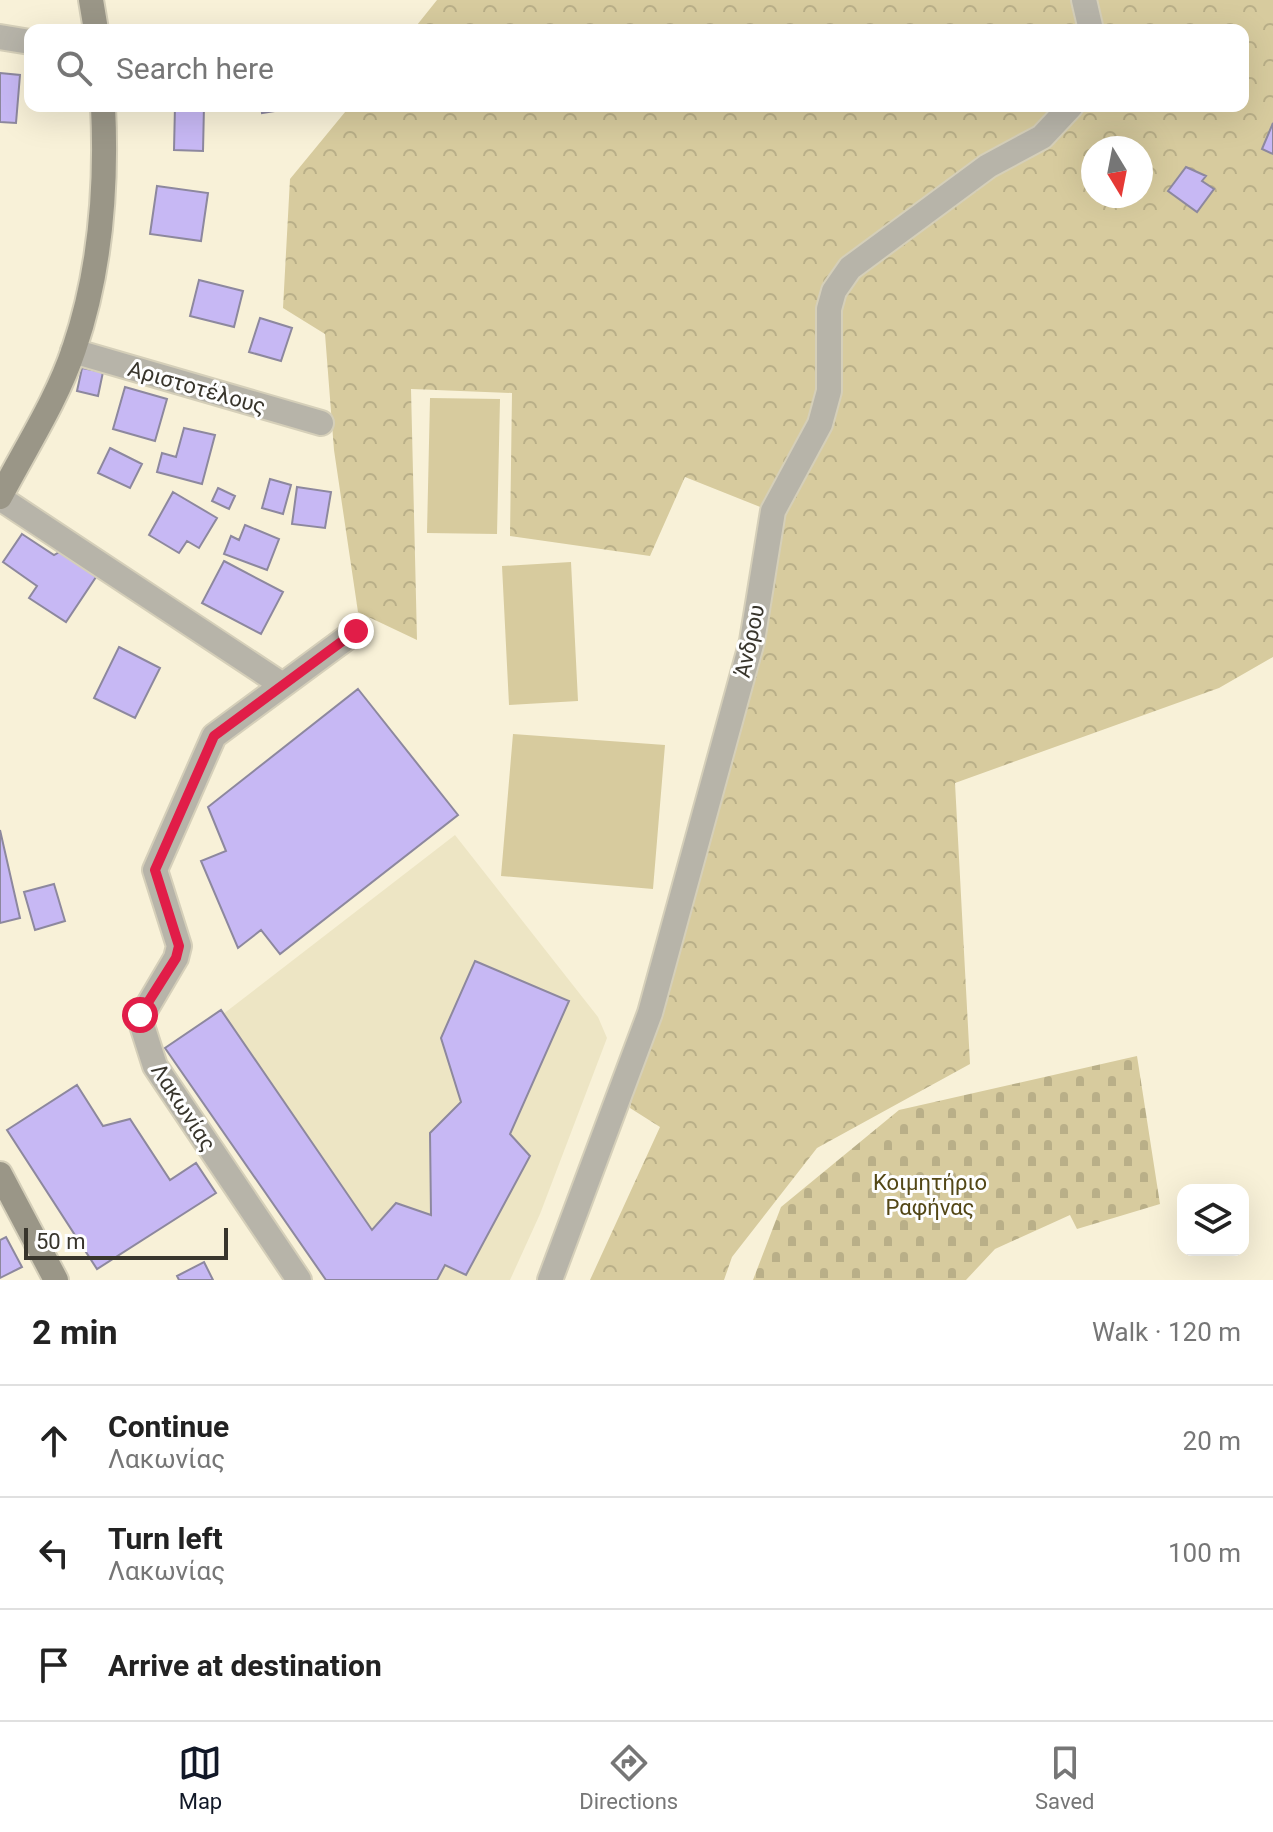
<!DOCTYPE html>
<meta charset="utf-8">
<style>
:root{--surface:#fff;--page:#f6f6f6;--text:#222;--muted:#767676;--line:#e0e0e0;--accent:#111827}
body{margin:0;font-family:Roboto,sans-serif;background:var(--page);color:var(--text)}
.controls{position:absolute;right:24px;bottom:24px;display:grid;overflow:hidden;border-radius:16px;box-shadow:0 8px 32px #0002}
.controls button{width:72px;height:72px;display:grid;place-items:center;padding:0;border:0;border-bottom:2px solid var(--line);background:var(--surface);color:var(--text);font:40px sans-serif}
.compass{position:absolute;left:1081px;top:136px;width:72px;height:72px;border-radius:50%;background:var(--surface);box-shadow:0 8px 32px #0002;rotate:170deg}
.scale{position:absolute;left:24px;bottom:20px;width:204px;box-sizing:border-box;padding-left:8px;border:4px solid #38352c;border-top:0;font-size:22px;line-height:28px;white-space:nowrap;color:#38352c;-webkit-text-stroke:6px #fefefe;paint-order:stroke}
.stop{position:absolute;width:24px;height:24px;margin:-18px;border:6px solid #e11d48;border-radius:50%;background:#fff}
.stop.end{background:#e11d48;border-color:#fff;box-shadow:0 2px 8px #0008}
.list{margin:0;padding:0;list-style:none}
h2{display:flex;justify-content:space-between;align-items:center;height:104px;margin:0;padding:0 32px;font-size:34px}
h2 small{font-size:26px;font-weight:400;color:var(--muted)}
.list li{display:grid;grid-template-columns:52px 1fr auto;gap:24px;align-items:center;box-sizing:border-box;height:112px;padding:0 32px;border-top:2px solid var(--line)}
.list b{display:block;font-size:30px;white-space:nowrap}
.list p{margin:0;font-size:26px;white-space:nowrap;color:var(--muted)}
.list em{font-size:26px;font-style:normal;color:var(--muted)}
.icon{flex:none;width:44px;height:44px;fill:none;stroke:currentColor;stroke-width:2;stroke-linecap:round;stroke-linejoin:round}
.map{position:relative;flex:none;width:1273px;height:1280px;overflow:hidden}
.search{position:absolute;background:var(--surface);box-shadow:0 8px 32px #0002;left:24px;right:24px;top:24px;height:88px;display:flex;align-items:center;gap:20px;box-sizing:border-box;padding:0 28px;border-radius:16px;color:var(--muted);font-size:30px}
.sheet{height:440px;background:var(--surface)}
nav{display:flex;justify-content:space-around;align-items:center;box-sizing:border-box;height:112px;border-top:2px solid var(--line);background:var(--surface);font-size:22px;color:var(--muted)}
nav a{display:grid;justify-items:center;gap:4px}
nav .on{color:var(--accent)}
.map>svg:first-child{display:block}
.built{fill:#ede5c4}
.green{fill:#d7cb9e}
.forest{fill:url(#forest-crowns);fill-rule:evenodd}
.cemetery{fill:url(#cemetery-stones)}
.building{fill:#c7b8f4;stroke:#8d889e;stroke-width:2}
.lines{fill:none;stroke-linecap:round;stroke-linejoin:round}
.street-casing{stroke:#d5cfb9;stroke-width:28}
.secondary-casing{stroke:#d5cfb9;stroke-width:28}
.street{stroke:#b7b4a9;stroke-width:24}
.secondary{stroke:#9a9687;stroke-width:24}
.route{stroke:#e11d48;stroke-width:10}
.labels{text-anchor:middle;stroke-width:6;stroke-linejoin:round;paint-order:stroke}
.street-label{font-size:22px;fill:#38352c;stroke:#fefefe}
.park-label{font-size:22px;fill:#534716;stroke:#fefefe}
</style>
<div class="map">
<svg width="1273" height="1280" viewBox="0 0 1273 1280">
<defs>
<pattern id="forest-crowns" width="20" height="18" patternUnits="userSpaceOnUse" patternTransform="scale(2)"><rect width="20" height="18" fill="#d7cb9e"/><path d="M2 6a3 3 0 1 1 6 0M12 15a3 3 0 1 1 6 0" fill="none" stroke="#b9af88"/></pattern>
<pattern id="cemetery-stones" width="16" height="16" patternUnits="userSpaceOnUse" patternTransform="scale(2)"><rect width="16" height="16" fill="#d7cb9e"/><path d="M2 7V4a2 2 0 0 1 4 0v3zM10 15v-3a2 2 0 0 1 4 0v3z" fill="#b9af88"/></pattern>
</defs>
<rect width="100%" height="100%" fill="#f8f1d8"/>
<path class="built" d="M 455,835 L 598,1017 L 607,1038 L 540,1214 L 510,1280 L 325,1280 L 165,1048 L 218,1018 Z"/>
<path class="green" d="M 430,398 L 500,399 L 497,534 L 427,533 Z
M 571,562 L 578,701 L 509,705 L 502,566 Z
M 513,734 L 665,745 L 653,889 L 501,876 Z"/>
<path class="forest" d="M 437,0 L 1273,0 L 1273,657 L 1219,688 L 955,783 L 970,1064 L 817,1148 L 732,1257 L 724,1280 L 590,1280 L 660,1127 L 630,1108 L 659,964 L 773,512 L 685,477 L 650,556 L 510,536 L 512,393 L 411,389 L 417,640 L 358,612 L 334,450 L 325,334 L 283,308 L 290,179 L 350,106 L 1243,106 L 1243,30 L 413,30 ZM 1093,148 L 1141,148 L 1141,196 L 1093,196 Z"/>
<path class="cemetery" d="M 1137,1056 L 1160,1204 L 1077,1229 L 1070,1215 L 995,1249 L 966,1280 L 753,1280 L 781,1207 L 899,1110 Z"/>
<path class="building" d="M 0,73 L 20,75 L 16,123 L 0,122 Z
M 175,106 L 204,106 L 203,151 L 174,150 Z
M 261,106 L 294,106 L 294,108 L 262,113 Z
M 1273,123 L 1273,154 L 1262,149 Z
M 1186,167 L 1206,176 L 1202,181 L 1214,189 L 1197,212 L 1168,191 Z
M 157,186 L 208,193 L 201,241 L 150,234 Z
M 199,280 L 243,291 L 234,327 L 190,316 Z
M 260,318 L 292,328 L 281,361 L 249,352 Z
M 82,368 L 103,372 L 98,396 L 77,391 Z
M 125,387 L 167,399 L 155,441 L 113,429 Z
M 184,428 L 215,435 L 202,484 L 157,472 L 162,453 L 176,457 Z
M 110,448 L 142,464 L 130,488 L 98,473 Z
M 270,479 L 291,485 L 283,514 L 262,508 Z
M 297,487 L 331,492 L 325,528 L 292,524 Z
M 218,488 L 235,496 L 229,509 L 212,501 Z
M 173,492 L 217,518 L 199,548 L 187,541 L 179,553 L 149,535 Z
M 245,525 L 279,539 L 267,570 L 224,554 L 231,536 L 239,540 Z
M 22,534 L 54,555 L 63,550 L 98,574 L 66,622 L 29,598 L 37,586 L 3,562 Z
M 224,561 L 283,592 L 261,634 L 202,603 Z
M 119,647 L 160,668 L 135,718 L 94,698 Z
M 358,689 L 458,815 L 280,954 L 261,930 L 238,948 L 201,861 L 226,851 L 208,807 Z
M 0,830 L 20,918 L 0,923 Z
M 54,884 L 65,921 L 35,930 L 24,892 Z
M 475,961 L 569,1001 L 510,1134 L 530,1156 L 466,1275 L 445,1265 L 437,1280 L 326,1280 L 165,1048 L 221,1010 L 372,1230 L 396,1203 L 431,1215 L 430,1133 L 461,1102 L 441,1038 Z
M 77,1085 L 103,1126 L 130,1119 L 170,1180 L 196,1163 L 216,1193 L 97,1269 L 7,1130 Z
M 6,1237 L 22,1267 L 0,1278 L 0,1240 Z
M 204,1262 L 213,1280 L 179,1280 L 177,1276 Z"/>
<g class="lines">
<defs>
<path id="street" d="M 1084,0 L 1091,30
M 0,37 L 30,42
M 73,351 L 321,423
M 0,498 L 281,684
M 299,1280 L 155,1066 L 140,1019 L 176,958 L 179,946 L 155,870 L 214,736 L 356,631
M 550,1280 L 650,1013 L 752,641 L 773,511 L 820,424 L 829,391 L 829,309 L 834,291 L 850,268 L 988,166 L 1042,137 L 1071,106"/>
<path id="secondary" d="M 91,0 L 96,30
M 0,497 C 25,449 57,400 74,349 C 101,270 107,188 103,106
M 0,1174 L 56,1280"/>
</defs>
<use href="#street" class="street-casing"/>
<use href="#secondary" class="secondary-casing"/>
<use href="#street" class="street"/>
<use href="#secondary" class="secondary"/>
</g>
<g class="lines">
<path class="route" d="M 140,1015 L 176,958 L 179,946 L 155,870 L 214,736 L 356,631"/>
</g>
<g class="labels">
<g class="street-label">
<text transform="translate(197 387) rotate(16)" y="8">Αριστοτέλους</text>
<text transform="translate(749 641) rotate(-78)" y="8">Άνδρου</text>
<text transform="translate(184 1107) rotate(57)" y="8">Λακωνίας</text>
</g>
<g class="park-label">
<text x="930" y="1190">Κοιμητήριο<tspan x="930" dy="25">Ραφήνας</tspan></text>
</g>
</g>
</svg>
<div class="controls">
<button><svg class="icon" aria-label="layers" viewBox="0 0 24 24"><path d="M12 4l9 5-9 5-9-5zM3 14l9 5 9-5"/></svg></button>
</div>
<svg class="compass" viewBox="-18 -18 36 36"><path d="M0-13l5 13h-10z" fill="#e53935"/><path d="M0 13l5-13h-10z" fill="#767676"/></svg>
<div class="scale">50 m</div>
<div class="stop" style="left:140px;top:1015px"></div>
<div class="stop end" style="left:356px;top:631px"></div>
<div class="search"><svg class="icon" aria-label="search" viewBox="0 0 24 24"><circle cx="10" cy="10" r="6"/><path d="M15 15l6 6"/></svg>Search here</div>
</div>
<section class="sheet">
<h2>2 min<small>Walk · 120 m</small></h2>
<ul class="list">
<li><svg class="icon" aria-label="ahead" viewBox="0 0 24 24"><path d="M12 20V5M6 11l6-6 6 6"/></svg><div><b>Continue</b><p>Λακωνίας</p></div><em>20 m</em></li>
<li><svg class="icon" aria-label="left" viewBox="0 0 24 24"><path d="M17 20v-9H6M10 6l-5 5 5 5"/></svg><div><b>Turn left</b><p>Λακωνίας</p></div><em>100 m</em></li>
<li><svg class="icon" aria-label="arrive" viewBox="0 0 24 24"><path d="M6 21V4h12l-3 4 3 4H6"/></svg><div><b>Arrive at destination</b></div></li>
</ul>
</section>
<nav>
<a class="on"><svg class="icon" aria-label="map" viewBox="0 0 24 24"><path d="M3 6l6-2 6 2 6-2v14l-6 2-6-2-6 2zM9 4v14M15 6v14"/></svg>Map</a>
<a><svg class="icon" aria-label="directions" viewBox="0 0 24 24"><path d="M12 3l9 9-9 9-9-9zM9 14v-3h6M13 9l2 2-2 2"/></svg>Directions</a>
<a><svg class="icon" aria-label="saved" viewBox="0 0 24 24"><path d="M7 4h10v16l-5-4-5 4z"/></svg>Saved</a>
</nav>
